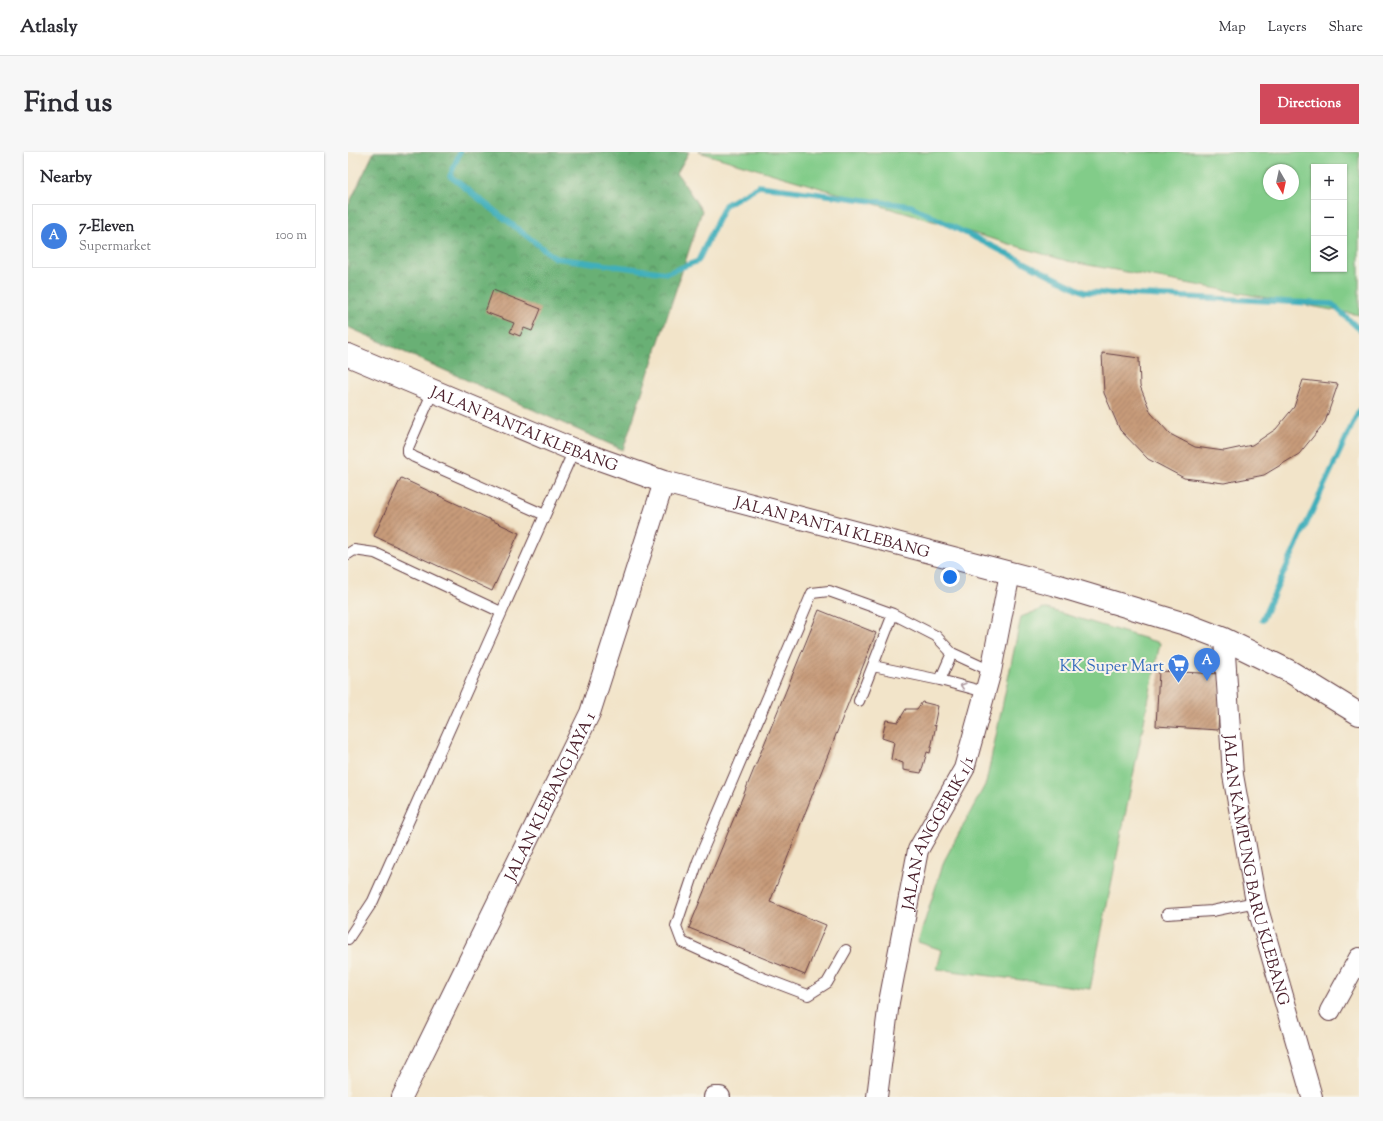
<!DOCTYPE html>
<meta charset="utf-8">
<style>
:root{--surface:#fff;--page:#f7f7f7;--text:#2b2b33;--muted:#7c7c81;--line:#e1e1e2;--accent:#d1495b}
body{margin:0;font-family:"Sorts Mill Goudy",serif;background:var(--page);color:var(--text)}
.controls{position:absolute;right:12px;top:12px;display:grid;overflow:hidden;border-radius:0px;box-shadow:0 1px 3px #0004}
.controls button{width:36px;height:36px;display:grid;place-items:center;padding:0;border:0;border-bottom:1px solid var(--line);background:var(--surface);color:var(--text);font:20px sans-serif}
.compass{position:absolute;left:915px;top:12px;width:36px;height:36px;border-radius:50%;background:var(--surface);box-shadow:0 1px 3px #0004;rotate:171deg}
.you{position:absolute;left:602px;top:425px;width:14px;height:14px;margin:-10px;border:3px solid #fff;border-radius:50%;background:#1a73e8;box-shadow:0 0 0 6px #1a73e833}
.badge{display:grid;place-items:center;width:26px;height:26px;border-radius:50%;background:var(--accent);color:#fff;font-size:13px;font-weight:700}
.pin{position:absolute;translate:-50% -33px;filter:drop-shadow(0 1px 2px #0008)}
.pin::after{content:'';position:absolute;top:21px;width:14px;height:12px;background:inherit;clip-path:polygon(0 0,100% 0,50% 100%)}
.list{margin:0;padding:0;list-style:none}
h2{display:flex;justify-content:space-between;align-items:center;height:52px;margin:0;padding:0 16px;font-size:17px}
h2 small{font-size:13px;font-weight:400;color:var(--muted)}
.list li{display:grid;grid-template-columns:26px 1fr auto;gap:12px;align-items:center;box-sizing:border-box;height:64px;margin:0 8px 8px;padding:0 8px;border:1px solid var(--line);border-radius:0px}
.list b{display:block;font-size:15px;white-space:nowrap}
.list p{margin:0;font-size:13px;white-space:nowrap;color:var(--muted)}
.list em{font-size:13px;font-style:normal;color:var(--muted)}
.icon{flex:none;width:22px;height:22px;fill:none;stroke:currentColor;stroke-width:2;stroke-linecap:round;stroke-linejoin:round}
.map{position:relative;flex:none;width:1011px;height:945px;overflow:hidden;border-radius:0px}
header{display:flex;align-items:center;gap:24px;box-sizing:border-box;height:56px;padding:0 20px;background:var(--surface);border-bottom:1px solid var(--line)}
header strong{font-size:19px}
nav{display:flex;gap:22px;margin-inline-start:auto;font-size:14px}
.intro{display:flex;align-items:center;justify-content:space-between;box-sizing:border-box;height:96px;padding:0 24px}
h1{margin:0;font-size:28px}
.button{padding:10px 18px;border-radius:0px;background:var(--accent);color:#fff;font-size:14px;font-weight:700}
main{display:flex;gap:24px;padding:0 24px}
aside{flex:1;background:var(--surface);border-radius:0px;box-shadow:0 1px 3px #0004}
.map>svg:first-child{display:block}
.green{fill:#82cc89;stroke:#66765a;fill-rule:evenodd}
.forest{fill:url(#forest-crowns);stroke:#5a6850}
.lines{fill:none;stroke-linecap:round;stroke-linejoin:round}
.stream{stroke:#40afbb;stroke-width:5.5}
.building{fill:url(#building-hatch)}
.lane-casing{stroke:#633d43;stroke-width:12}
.street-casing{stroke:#633d43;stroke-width:22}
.highway-casing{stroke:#633d43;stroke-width:24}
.lane{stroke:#fff;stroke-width:10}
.street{stroke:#fff;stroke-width:20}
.highway{stroke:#fff;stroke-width:22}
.oneway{stroke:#ae9aa0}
.labels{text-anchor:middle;stroke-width:4;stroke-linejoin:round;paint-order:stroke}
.street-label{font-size:16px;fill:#4a1f2b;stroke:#f7f3e8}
.shop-label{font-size:16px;fill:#366cbe;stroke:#f7f3e8;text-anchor:end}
</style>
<header>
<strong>Atlasly</strong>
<nav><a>Map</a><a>Layers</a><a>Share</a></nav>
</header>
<div class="intro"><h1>Find us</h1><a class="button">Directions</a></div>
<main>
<aside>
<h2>Nearby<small></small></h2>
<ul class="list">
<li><span class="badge" style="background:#3f7fe0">A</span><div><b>7-Eleven</b><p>Supermarket</p></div><em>100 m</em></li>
</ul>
</aside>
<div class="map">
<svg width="1011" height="945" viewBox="0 0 1011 945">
<defs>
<pattern id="forest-crowns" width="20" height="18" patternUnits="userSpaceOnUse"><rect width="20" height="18" fill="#69b075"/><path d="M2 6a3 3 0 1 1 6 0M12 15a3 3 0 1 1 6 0" fill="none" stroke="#588f60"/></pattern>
<pattern id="building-hatch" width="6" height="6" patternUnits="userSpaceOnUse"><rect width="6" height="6" fill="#c79b7a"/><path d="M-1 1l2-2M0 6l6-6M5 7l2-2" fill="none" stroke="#a47e64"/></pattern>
</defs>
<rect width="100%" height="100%" fill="#f7f3e8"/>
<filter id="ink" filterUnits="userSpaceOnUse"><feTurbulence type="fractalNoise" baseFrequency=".025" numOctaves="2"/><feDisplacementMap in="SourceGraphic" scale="8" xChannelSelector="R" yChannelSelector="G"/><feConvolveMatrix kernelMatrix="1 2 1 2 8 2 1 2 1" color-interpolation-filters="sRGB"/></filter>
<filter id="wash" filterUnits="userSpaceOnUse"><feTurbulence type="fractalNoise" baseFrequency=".012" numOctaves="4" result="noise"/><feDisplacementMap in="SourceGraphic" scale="16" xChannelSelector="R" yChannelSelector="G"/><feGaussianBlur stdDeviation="0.9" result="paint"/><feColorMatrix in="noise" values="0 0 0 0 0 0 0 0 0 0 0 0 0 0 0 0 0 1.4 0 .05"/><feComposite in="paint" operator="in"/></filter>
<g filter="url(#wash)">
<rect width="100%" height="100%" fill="#f2e4c9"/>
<path class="green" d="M 351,0 L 1011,0 L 1011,163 L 719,109 ZM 966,15 L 996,15 L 996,117 L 966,117 ZM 921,18 L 945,18 L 945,42 L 921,42 Z
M 696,456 L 812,491 L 742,837 L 589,817 L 594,798 L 570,790 L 596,709 L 638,631 L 673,465 Z"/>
<path class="forest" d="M 26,0 L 341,0 L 329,21 L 354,59 L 275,298 L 0,175 L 0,54 Z"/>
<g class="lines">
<path class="stream" d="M 112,0 L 102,24 L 207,106 L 319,121 L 350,109 L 377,53 L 411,34 L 563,54 L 736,140 L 984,152 L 1011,177
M 914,468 L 1011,258"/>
</g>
<g id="blocks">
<path class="building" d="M 145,138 L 193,157 L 184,179 L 176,176 L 172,184 L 162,180 L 166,171 L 137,160 Z
M 754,201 L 791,206 L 792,234 L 803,261 L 822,282 L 847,295 L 876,299 L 904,293 L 928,277 L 946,255 L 955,228 L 990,232 L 977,270 L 951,302 L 916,323 L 876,331 L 836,326 L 800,307 L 772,278 L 756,241 Z
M 53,326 L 171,381 L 144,439 L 26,384 Z
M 471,458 L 528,481 L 422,750 L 478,773 L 457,823 L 341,776 Z
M 811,519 L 873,522 L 870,578 L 808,574 Z
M 574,550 L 590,554 L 586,574 L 588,573 L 582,601 L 579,600 L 573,621 L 555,618 L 555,611 L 543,607 L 546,590 L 534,586 L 538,568 L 550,570 L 558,557 L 569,557 Z"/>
</g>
</g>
<g filter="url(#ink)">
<use href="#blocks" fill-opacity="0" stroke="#633d43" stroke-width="1"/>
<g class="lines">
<defs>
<path id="lane" d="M 85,239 L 60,296 L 60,301 L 66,305 L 197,363
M 0,402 L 6,398 L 27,401 L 153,460
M 604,501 L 643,519
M 525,514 L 592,528 L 637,540
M 511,549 L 545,462
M 819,762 L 864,759 L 908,750
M 0,787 L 25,749 L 226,298
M 498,798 L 479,831 L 460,843 L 402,821 L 334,790 L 328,774 L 350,709 L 464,441 L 481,439 L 545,462 L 588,484 L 604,501 L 592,528"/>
<g id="street">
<path id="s1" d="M 876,487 L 885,623 L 908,750 L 964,945"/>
<path d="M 982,859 L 1011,806"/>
<path id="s2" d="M 54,945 L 242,561 L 316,330"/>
<path d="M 366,945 L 372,945"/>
<path id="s3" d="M 529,945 L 541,850 L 570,698 L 616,617 L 643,519 L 662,421"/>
</g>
<g id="highway">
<path id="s4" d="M 0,203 L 226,298 L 316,330 L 708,433 L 837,472 L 876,487 L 941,519 L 1011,562"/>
</g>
</defs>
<use href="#lane" class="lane-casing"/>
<use href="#street" class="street-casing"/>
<use href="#highway" class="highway-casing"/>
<use href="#lane" class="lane"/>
<use href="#street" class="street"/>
<use href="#highway" class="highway"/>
</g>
<defs><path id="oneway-chevron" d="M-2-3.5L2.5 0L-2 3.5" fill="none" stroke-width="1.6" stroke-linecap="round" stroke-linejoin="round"/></defs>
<use class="oneway" href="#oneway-chevron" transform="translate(615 534) rotate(-164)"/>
</g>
<defs>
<symbol id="supermarket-pin" viewBox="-11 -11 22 30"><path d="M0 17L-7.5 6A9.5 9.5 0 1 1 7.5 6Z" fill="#3f7fe0" stroke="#f7f3e8"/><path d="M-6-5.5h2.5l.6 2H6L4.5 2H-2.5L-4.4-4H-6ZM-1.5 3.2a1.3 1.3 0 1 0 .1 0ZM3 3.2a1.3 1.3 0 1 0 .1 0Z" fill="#fff"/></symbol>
</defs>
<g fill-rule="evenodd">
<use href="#supermarket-pin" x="818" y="500" width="25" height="34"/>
</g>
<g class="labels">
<g class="street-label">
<text dy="6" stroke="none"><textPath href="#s4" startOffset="191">JALAN PANTAI KLEBANG</textPath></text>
<text dy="6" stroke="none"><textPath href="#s4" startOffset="515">JALAN PANTAI KLEBANG</textPath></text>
<text dy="6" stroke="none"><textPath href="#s2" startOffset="335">JALAN KLEBANG JAYA 1</textPath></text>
<text dy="6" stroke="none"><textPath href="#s3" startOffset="273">JALAN ANGGERIK 1/1</textPath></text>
<text dy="6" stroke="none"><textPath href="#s1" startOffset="234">JALAN KAMPUNG BARU KLEBANG</textPath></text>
</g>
<g class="shop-label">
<text x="816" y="519">KK Super Mart</text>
</g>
</g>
</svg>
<div class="controls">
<button>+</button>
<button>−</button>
<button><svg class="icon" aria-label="layers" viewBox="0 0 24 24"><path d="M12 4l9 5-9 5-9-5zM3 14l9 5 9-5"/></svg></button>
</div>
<svg class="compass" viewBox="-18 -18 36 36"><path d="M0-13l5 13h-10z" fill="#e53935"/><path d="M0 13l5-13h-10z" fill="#7c7c81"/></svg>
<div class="you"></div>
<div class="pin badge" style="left:859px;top:529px;background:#3f7fe0">A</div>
</div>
</main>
